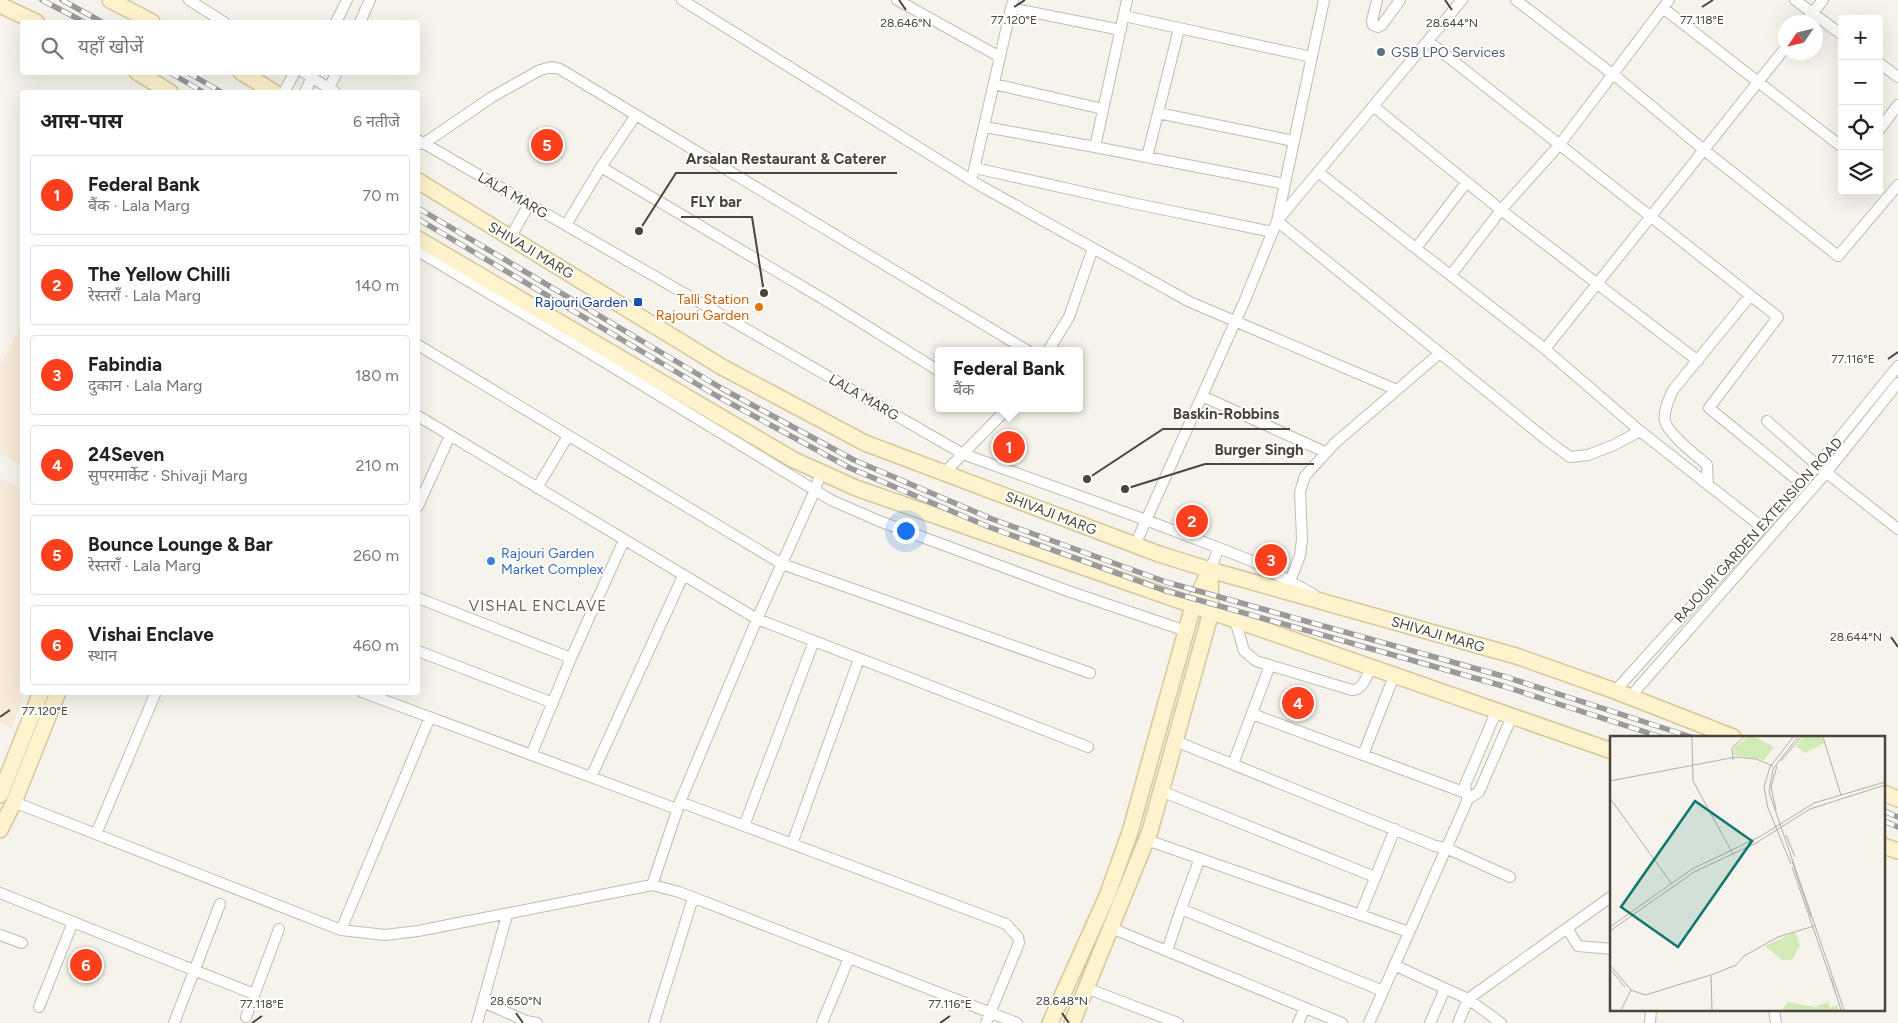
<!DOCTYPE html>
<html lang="hi">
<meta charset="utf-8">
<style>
:root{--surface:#fff;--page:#f2f2f2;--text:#222;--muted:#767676;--line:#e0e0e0;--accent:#fc3f1d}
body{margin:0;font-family:Figtree,"Noto Sans Devanagari",sans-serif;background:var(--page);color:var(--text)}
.controls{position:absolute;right:15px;top:15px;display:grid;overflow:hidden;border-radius:5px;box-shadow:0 5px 20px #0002}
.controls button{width:45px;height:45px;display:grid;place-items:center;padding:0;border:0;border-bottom:1px solid var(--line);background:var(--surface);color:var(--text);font:25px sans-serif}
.compass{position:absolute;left:1778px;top:15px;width:45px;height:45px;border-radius:50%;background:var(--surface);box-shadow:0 5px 20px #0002;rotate:235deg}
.you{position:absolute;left:905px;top:530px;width:18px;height:18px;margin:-12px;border:4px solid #fff;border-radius:50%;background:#1a73e8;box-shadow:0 0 0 8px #1a73e833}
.badge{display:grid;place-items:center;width:32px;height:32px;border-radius:50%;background:var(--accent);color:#fff;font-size:16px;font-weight:700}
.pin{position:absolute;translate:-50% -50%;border:2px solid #fff;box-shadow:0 1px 5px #0006}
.popup{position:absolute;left:935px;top:347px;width:148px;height:65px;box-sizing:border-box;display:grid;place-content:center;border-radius:5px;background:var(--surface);filter:drop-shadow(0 1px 4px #0005);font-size:16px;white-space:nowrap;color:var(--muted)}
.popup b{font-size:19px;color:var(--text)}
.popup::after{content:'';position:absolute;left:50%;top:100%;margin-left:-10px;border:10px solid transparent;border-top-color:var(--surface)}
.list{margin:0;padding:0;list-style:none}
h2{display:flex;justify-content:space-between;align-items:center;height:65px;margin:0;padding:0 20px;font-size:21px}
h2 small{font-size:16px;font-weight:400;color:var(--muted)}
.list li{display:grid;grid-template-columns:32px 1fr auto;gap:15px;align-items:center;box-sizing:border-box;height:80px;margin:0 10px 10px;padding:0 10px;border:1px solid var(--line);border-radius:5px}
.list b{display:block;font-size:19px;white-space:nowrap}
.list p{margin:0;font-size:16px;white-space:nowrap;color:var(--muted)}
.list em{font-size:16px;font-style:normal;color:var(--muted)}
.icon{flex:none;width:28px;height:28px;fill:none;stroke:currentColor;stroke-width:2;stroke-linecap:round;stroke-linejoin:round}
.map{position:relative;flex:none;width:1898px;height:1023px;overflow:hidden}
.search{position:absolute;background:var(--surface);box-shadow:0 5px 20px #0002;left:20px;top:20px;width:400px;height:55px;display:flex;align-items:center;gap:12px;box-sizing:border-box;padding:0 18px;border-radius:5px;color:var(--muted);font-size:19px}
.panel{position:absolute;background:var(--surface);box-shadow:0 5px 20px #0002;left:20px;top:90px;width:400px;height:605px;border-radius:5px}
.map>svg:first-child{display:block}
.commercial{fill:#f7ead8}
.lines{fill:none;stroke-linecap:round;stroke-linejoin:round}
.street-casing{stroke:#c2bbae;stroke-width:12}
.secondary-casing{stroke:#d6c79b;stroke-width:18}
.street{stroke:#fff;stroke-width:10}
.secondary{stroke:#fff3cd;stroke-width:15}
.rail-casing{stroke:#9a9a9a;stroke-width:5.5}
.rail{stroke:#fff;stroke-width:4;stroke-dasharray:11;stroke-linecap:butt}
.ticks{fill:none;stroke:#4b4439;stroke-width:2}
.service-dot{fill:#5c6f8a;stroke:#fff;stroke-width:2}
.transit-dot{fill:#1a4fb4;stroke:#fff;stroke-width:2}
.food-dot{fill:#e8710a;stroke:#fff;stroke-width:2}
.shop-dot{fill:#3f7fe0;stroke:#fff;stroke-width:2}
.labels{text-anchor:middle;stroke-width:4;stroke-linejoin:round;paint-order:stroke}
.service-label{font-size:14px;fill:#4e5e75;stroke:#fff;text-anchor:start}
.street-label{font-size:14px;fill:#4b4439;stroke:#fff}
.food-label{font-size:14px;fill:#c56008;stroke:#fff;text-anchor:end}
.transit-label{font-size:14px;fill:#164399;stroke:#fff;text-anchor:end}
.shop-label{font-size:14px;fill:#366cbe;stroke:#fff;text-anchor:start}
.neighbourhood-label{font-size:15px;letter-spacing:1px;fill:#6e6250;stroke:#fff}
.inset-road{fill:none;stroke:#b2ada4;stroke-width:1}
.view{fill:#0f766e;fill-opacity:0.15;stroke:#0f766e;stroke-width:2.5}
.inset-edge{fill:none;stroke:#4b4439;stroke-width:2.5}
.ticks-label{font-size:12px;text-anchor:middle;fill:#4b4439;stroke:#fff;stroke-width:4;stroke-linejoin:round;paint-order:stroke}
.leader{fill:none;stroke:#4b4439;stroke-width:2}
.callout-dot{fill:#4b4439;stroke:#fff;stroke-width:2}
.callout-label{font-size:15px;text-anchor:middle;font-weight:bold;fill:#4b4439;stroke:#fff;stroke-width:4;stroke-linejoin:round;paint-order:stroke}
</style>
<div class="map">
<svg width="1898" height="1023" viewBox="0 0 1898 1023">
<rect width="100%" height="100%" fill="#f6f3ec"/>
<path class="commercial" d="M 22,325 L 22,466 L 0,453 L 0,365 Z
M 0,478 L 22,490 L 22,692 L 25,693 L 12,729 L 0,722 Z"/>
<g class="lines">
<defs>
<path id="street" d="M 189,0 L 224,22
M 682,0 L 979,185 L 1190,302 L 1397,390
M 897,0 L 1000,57
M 1127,0 L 1095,147 L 1285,184
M 1324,0 L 1277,221 L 1440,353
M 1377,0 L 1372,21 L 1373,25 L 1378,27 L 1382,25 L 1400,0
M 1516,0 L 1619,79 L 1704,150 L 1838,256 L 1898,185
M 1795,0 L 1842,35
M 1011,8 L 1121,30
M 1663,8 L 1842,147
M 1124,16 L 1312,57
M 336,22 L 347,0
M 360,22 L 370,0
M 1805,22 L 1823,0
M 1428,41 L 1778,317 L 1709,408 L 1802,484
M 1879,63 L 1898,77
M 303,72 L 335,92
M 994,84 L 1103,109
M 284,92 L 295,72
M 305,92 L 314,73
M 327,92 L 337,72
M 1373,106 L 1501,210 L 1698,361
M 1158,113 L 1294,141
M 985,127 L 1095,147
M 1879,130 L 1898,105
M 418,140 L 963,454 L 1146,520 L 1219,548 L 1252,561 L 1313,594
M 423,144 L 492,97 L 540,70 L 552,67 L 560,69 L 636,115
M 1147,157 L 1179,29
M 601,167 L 830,303 L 939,371
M 975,168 L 1132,203 L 1273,232
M 1318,172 L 1545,349 L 1640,431 L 1763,528
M 973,174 L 1013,0
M 566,225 L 601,167 L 636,115 L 1028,351
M 510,238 L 529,204
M 1416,248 L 1466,183
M 418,251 L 593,355 L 831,500 L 879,521 L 1068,591 L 1186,631
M 1451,275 L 1501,210 L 1560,144 L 1669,0
M 418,345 L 782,564 L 1090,673
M 1545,349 L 1786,47
M 1048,351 L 1069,317 L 1093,248
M 1202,396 L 1325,452
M 418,416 L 757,619 L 1088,747
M 1767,421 L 1818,466 L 1898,529
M 944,473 L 1008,408
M 1708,485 L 1707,465 C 1697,456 1668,434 1665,421 C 1663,411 1669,399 1673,390 L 1750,296
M 537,488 L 568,436
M 418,506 L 450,436
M 1135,545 L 1245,300 L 1277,221 L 1462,0
M 1210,570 L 1219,548
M 1290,581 L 1300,556 L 1302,539 L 1300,492 L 1305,476 L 1335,443 L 1440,353 L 1548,441 L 1570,457 L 1588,455 L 1614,445 L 1640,431
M 418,598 L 571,658
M 1235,620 L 1244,651 L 1256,661 L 1352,690 C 1363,690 1367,676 1371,667
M 418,651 L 553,703
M 1615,691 L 1802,484 L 1898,366
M 362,692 L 677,809
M 1630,697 L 1826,473 L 1898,383
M 1252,714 L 1466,793
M 1175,741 L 1435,846 L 1446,848 L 1510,877
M 531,755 L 571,658 L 624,540
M 1363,755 L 1394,676
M 1233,764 L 1270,665
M 591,777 L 683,576
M 1161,791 L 1375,877
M 1467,798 L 1465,785 L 1497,710
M 14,802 L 341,930 L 385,935 L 418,931 L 652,885 L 679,892 L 1017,1023
M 680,802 L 1006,924 L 1018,937 L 1019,943 L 986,1023
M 744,826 L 814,641
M 96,834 L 156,692
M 1147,840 L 1409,932
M 792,844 L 859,659
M 1200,858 L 1181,909 L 1383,991
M 652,885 L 680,802 L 757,619 L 815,490 L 821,472
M 0,893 L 254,994
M 1360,915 L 1395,829
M 1111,928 L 1342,1023
M 1567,928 L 1578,946 L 1612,949
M 341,930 L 430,717
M 0,935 L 22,943
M 1167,951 L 1181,909
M 1394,965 L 1468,999 L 1501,1023
M 1086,988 L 1178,1023
M 483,1002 L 526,1021 L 537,1023
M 39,1007 L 73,922
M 1774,1009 L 1776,1023
M 246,1017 L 279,929
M 174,1023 L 220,904
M 477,1023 L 507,915
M 654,1023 L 693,898
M 822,1023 L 849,958
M 1298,1023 L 1305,1008
M 1369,1023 L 1468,799 L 1479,792 L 1512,716
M 1430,1023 L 1445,989
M 1458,1023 L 1468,999 L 1612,896
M 1650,1023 L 1651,1009"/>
<path id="secondary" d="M 110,0 L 152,22
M 0,5 L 36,22
M 137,72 L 170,92
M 241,72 L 274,92
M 418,181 L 722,367 L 865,443 L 1159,554 L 1210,570 L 1516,656 L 1615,691 L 1733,737
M 418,239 L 794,460 L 856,488 L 1612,751
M 1884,793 L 1898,799
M 0,795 L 41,692
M 0,830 L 14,802 L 58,692
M 1884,846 L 1898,851
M 1050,1023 L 1107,896 L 1130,832 L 1193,606 L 1210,570
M 1072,1023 L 1150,831 L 1211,612 L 1210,574"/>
</defs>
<use href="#street" class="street-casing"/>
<use href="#secondary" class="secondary-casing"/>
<use href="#street" class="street"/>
<use href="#secondary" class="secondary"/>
<defs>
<path id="rail" d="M 42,0 L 84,22
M 62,0 L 102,22
M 169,72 L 203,92
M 187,72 L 221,92
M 418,208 L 721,388 L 854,460 L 992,519 L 1166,582 L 1506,677 L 1691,737
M 418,219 L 717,396 L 850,468 L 989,527 L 1163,590 L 1503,686 L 1661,737
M 1884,811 L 1898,817
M 1884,821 L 1898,827"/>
</defs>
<use href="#rail" class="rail-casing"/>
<use href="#rail" class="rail"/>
</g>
<path class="ticks" d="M 899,0 L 906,10M 1445,0 L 1452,10M 1014,7 L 1025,0M 1702,7 L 1713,0M 1888,359 L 1898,352M 1891,637 L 1898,647M 0,717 L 10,710M 516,1013 L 523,1023M 1062,1013 L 1069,1023M 252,1023 L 262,1016M 940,1023 L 950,1016"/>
<circle class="service-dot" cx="1381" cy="52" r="5"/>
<rect class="transit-dot" x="633" y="297" width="10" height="10" rx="2.5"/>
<circle class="food-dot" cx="759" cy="307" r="5"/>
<circle class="shop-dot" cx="491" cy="561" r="5"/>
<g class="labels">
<g class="service-label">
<text x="1391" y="57">GSB LPO Services</text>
</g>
<g class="street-label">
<text transform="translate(513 195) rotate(30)" y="5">LALA MARG</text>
<text transform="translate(531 250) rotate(31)" y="5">SHIVAJI MARG</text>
<text transform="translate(864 397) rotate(30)" y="5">LALA MARG</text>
<text transform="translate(1051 513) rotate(21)" y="5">SHIVAJI MARG</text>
<text transform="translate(1758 530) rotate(-48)" y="5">RAJOURI GARDEN EXTENSION ROAD</text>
<text transform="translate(1438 634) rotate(16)" y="5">SHIVAJI MARG</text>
</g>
<g class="food-label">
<text x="749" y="304">Talli Station<tspan x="749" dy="16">Rajouri Garden</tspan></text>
</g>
<g class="transit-label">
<text x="628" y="307">Rajouri Garden</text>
</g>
<g class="shop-label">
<text x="501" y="558">Rajouri Garden<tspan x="501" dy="16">Market Complex</tspan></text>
</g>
<g class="neighbourhood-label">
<text x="538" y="611">VISHAL ENCLAVE</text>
</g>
</g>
<g transform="translate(1610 736)">
<rect width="275" height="275" fill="#f6f3ec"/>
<path d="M 137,1 L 145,1 L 164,11 L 154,24 L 124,19 L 124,12 ZM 193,1 L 211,1 L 215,7 L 195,17 L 186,10 ZM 185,196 L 190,209 L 182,224 L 172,224 L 155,210 ZM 177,266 L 205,271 L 218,266 L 220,272 L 227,269 L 229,274 L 172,274 Z" fill="#d2eab5"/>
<path class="inset-road" d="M 82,1 L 83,45 L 123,118M 188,1 L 163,33 L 159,56 L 234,274M 213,1 L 231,59M 123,24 L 122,12 L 134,1M 171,25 L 191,1M 0,45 L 126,21 L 146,23 L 163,30M 0,62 L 62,148M 166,74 L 161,51 L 167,30M 176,99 L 185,121M 182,125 L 201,181M 181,128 L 158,72 L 154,51 L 160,31 L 183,1M 182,131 L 225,255M 0,191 L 82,133 L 151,100 L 204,67 L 275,46M 0,195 L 84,136 L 146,107 L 200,73 L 275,49M 0,229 L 21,254 L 35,259 L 104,238 L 126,229 L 134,220 L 168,201 L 204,190M 0,233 L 15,251M 101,240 L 102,274M 221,242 L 231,274M 11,274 L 21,254"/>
<path class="view" d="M 85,65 L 142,105 L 68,211 L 11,171 Z"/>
<rect width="275" height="275" class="inset-edge"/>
</g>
<g class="ticks-label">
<text x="1014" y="24">77.120°E</text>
<text x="1702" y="24">77.118°E</text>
<text x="1452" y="27">28.644°N</text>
<text x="906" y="27">28.646°N</text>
<text x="1853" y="363">77.116°E</text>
<text x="1856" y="641">28.644°N</text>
<text x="45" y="715">77.120°E</text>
<text x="516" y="1005">28.650°N</text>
<text x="1062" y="1005">28.648°N</text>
<text x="262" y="1008">77.118°E</text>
<text x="950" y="1008">77.116°E</text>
</g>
<path class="leader" d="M639 231L676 173H897M764 293L752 217H681M1087 479L1163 429H1290M1125 489L1205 464H1314"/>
<g class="callout-dot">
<circle cx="639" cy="231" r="5"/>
<circle cx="764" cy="293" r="5"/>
<circle cx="1087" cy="479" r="5"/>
<circle cx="1125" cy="489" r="5"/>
</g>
<g class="callout-label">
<text x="786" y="164">Arsalan Restaurant &amp; Caterer</text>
<text x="716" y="207">FLY bar</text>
<text x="1226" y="419">Baskin-Robbins</text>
<text x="1259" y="455">Burger Singh</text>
</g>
</svg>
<div class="controls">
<button>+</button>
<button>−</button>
<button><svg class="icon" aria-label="locate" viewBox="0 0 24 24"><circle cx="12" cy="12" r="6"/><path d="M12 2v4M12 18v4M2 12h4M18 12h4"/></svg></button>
<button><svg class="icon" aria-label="layers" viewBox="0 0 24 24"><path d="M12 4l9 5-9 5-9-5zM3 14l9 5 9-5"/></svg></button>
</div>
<svg class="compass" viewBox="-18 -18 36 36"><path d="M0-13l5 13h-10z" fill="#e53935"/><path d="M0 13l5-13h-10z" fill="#767676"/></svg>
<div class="you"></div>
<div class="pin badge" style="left:1009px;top:447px">1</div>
<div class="popup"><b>Federal Bank</b>बैंक</div>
<div class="pin badge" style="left:1192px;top:521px">2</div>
<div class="pin badge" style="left:1271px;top:560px">3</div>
<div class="pin badge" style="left:1298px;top:703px">4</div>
<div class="pin badge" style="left:547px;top:145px">5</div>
<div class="pin badge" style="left:86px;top:965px">6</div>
<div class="search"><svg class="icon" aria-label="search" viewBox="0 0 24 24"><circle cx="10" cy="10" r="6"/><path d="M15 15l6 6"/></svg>यहाँ खोजें</div>
<section class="panel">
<h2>आस-पास<small>6 नतीजे</small></h2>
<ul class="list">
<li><span class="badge">1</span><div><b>Federal Bank</b><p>बैंक · Lala Marg</p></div><em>70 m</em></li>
<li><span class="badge">2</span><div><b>The Yellow Chilli</b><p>रेस्तराँ · Lala Marg</p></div><em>140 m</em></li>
<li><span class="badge">3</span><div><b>Fabindia</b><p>दुकान · Lala Marg</p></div><em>180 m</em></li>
<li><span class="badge">4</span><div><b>24Seven</b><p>सुपरमार्केट · Shivaji Marg</p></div><em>210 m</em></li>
<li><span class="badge">5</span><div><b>Bounce Lounge &amp; Bar</b><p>रेस्तराँ · Lala Marg</p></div><em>260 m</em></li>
<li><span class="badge">6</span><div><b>Vishai Enclave</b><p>स्थान</p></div><em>460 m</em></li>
</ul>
</section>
</div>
